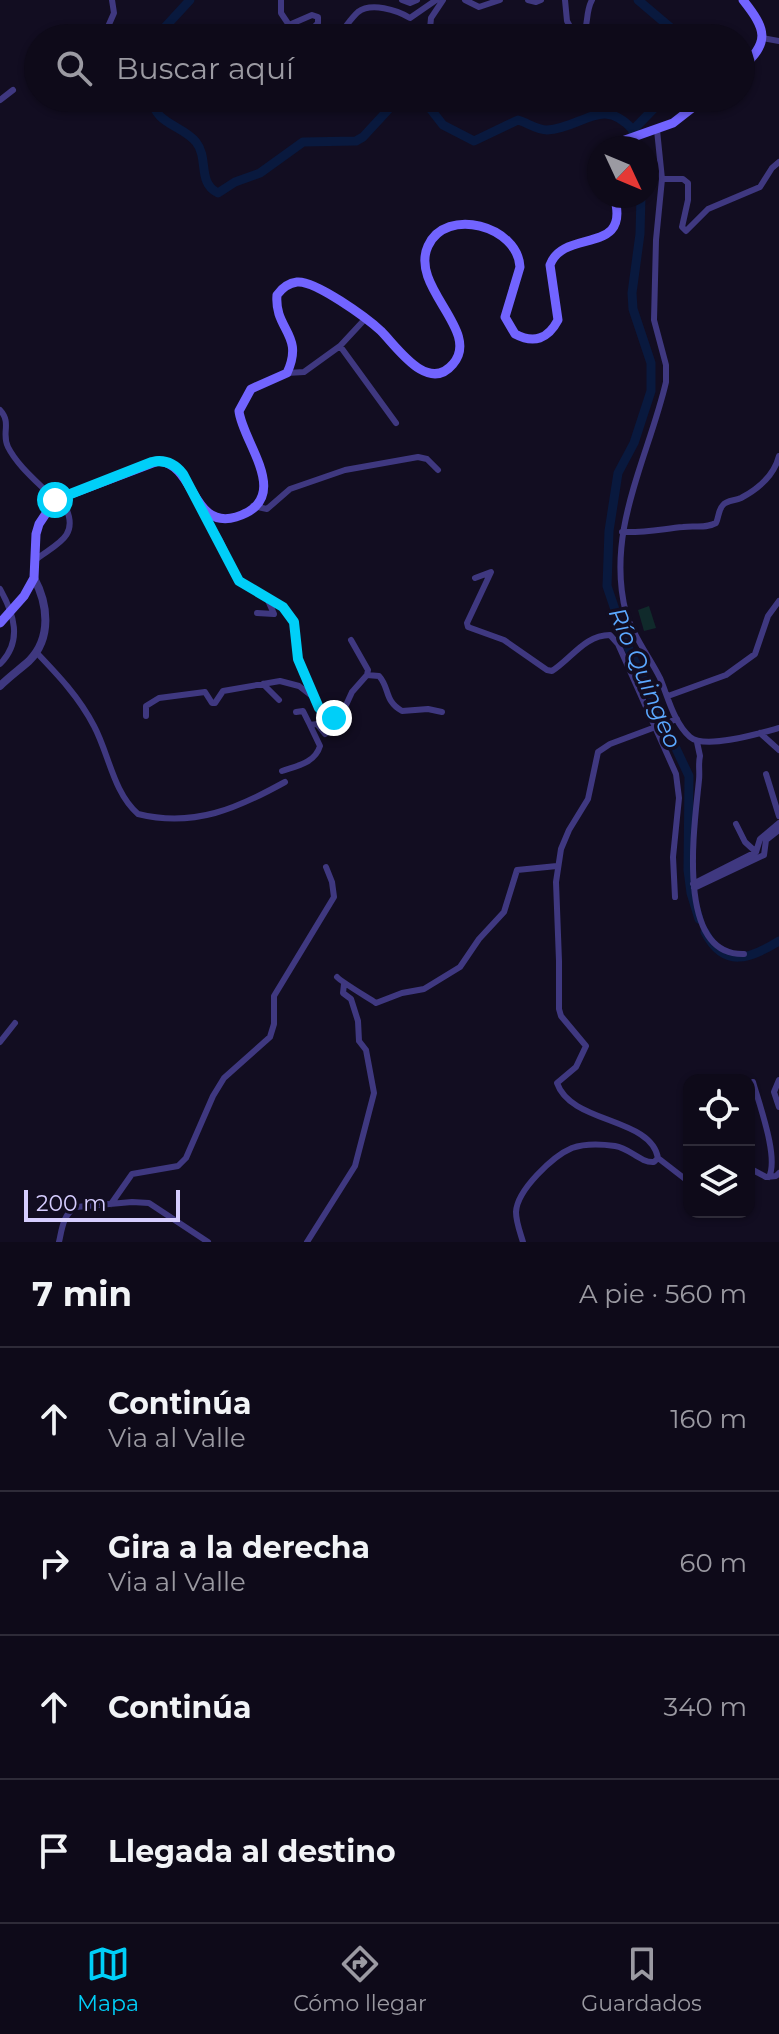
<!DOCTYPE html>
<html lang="es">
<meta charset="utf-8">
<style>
:root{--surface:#0e0a19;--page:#1c1826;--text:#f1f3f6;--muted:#9b9aa2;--line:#2e2b38;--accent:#00cff8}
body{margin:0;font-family:Montserrat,sans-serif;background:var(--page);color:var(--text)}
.controls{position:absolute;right:24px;bottom:24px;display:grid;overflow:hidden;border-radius:16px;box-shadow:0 2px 6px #0004}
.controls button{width:72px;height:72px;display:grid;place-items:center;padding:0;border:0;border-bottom:2px solid var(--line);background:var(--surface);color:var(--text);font:40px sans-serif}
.compass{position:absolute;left:587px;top:136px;width:72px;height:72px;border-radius:50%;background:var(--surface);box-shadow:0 2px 6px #0004;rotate:134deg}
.scale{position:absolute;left:24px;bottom:20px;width:156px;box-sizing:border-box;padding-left:8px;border:4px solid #d6cdff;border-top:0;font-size:22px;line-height:28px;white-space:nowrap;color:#d6cdff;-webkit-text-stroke:6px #120d21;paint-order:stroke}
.stop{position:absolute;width:24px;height:24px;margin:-18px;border:6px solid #00cff8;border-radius:50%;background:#fff}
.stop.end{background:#00cff8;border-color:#fff;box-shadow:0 2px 8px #0008}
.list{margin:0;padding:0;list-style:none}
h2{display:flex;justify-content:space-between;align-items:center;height:104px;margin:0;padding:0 32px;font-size:34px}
h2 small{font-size:26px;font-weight:400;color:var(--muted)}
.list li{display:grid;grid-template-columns:52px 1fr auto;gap:24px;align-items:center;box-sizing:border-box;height:144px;padding:0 32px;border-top:2px solid var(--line)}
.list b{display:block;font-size:30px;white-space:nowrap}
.list p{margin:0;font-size:26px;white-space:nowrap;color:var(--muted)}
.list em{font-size:26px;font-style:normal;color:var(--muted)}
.icon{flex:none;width:44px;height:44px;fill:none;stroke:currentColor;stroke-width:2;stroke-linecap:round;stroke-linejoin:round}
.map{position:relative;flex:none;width:779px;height:1242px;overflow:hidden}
.search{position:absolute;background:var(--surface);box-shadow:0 2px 6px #0004;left:24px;right:24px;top:24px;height:88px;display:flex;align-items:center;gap:20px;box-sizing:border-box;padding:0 28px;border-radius:44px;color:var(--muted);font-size:30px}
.sheet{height:680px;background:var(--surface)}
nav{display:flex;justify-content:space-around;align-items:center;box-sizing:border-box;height:112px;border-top:2px solid var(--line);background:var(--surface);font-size:22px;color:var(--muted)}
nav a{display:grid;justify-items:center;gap:4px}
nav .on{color:var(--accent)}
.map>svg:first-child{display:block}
.green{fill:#102a2b}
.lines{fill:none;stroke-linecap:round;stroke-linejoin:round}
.river{stroke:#09193e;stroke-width:9}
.minor{stroke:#3f3880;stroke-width:6}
.tertiary{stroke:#3f3880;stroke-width:8}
.secondary{stroke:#7264ff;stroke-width:9}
.route{stroke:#00cff8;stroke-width:10}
.labels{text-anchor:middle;stroke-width:7;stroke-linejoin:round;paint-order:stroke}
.water-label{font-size:24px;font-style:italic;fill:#5ba8ff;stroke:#120d21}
</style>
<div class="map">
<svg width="779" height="1242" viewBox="0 0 779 1242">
<rect width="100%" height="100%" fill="#120d21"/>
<path class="green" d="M 649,606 L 656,628 L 644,631 L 638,610 Z"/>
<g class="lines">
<path class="river" d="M 638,0 L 678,34 L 679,38
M 155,38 L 190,0
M 152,98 C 154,124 182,125 196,142 C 209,158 197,183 218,193 L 235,182 L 260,173 L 303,142 L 356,141 L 363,137 L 399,98
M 422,98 L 443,125 L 474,141 L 518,120 C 528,123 537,130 547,130 C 583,128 602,95 633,130 L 632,148
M 633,130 L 664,98
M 641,196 L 640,234 L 632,293 L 633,309 L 651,363 L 651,391 L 634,443 L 618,473 L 609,531 L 607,586 L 627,645 L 689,776 L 688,870 L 691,893 L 699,919
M 705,932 C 724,969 750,959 779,941"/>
<path class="minor" d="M 281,0 L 281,13 L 289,25 L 312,15 L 318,17 L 318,23 L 303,38
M 402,0 L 410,3 L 417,0
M 443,0 L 431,18 L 430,29 L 438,32 L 457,29 L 486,38
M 465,0 L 479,7 L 500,0
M 528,0 L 536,2 L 541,0
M 565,0 L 567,21 L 574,34 L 582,37 C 589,27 585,12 592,0
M 103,38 L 114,13 L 112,0
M 336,38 C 344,30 350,19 358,12 C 371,2 397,10 410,18 L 436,0
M 495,38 L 517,35 L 524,38
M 762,38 L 779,41
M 0,100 L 13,90
M 657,130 L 662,179 L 656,240 L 654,320 L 666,365 L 666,382 C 648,459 605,531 626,613 C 633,636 649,656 660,678 C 668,697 674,723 690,737 C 705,750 761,733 779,728
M 662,179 L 683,179 L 688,183 L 688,200 L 682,227 L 686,231 L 708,209 L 760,187 L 772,168 L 779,162
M 340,346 L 366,318
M 287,373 L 304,372 L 340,346 L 396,423
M 0,410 C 12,423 1,433 8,447 C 18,467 40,484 55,500
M 253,506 L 267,509 L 290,489 L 345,470 L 418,457 L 427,459 L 438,470
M 202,510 L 220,540 L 239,581 L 283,607 L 294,622 L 298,659 L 319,708 L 329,719 L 341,716 L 352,692 L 367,675 L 368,670 L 351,640
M 622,532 C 644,533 662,529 683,527 C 695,525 705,529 716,523 C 719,517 718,510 723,505 C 727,500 735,501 741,498 C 758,489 774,476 779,456
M 35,560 C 56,544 79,537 66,508
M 475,578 L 491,572 L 467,623 L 468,627 L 504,640 L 547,670 L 552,671 C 572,658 585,635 610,635 L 618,644 L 676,774 L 679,798 L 673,857 L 675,897
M 0,589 C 14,614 23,641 0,664
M 257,613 L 274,614 L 267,598
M 36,652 C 58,675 79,697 94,726 C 109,754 113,792 138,814 C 194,828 238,808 285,782
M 367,675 L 379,676 C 390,688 384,701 402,711 L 428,709 L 442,712
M 263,684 L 279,700
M 668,696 L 726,675 L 755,654 L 768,616 L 779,601
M 296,712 L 303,711 L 310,725
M 146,716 L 146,706 L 159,698 L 205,692 L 212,703 L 215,703 L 223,691 L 280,681 L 299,686 L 317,700
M 760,733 L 779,750
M 697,742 L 700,756 C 698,764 700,772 699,780 C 695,822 674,956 744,954
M 282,771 C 297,766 315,763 320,746 L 310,725 L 317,724 L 325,734 L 328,732 L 329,719
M 766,774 L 779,816
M 736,824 L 745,842 L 756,852
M 693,884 L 756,852 L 760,839 L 779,823
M 694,888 L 764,855 L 766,840 L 779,830
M 337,977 C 343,983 367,997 376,1003 L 402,993 L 424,989 L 460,967 L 479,939 L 504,912 L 517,870 L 557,866
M 0,1042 L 15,1023
M 779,1080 L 774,1092 L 779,1107
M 753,1082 C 759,1104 779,1157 769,1177
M 658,1158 L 689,1182
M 749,1168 L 766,1177 L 776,1176 L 779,1173
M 111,1204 L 132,1174 L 178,1166 L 186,1158 L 213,1096 L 224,1078 L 270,1037 L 274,1024 L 274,996 L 334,897 L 332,882 L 326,867
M 59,1242 C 62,1229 63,1214 76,1207 L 132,1202 L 149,1203 L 208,1242
M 307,1242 L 355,1166 L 374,1093 L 366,1050 L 359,1041 L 358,1021 L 351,999 L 343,993 L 344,984
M 523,1242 C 520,1232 516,1222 516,1212 C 517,1190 553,1156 572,1148 C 586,1143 601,1144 615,1146 C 630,1148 640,1163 654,1162 L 658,1158 C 651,1117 571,1124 557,1083 L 576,1067 L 586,1046 L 561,1016 L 559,1009 L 559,961 L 556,882 L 561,849 L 569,830 L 588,799 L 598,752 L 610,744 L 677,719"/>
<path class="tertiary" d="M 0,686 C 9,677 20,669 29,661 C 52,638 48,604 34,578"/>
<path class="secondary" d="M 741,68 C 771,42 766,29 743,0
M 615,148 L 625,140 L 673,123 L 705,98
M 0,623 L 24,596 L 34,578 L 36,534 L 39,524 L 55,500 L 158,461 C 196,464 191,530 236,517 C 295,499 242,442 239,411 L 251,389 L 287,373 C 305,334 274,330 277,295 C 282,288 289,283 297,282 C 315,280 367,318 381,331 C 397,347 428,394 453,364 C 482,331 409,287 428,246 C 446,206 518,226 520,267 L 505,317 L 515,334 C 534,344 548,339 558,320 L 550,265 C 564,227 632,257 614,196"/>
</g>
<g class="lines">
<path class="route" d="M 55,500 L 152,462 C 165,459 175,464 183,474 L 239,581 L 283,607 L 294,622 L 298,659 L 319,708 L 329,719 L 334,718"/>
</g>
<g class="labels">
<g class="water-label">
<text transform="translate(645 678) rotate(67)" y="8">Río Quingeo</text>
</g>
</g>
</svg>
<div class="controls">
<button><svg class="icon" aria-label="locate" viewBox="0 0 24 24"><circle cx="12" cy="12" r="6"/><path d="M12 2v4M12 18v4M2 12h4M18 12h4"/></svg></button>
<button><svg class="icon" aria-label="layers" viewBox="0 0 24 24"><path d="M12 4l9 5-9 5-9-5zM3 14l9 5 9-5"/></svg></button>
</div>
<svg class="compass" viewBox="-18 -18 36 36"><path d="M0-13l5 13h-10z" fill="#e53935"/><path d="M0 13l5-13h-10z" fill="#9b9aa2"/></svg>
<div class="scale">200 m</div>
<div class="stop" style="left:55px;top:500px"></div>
<div class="stop end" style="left:334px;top:718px"></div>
<div class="search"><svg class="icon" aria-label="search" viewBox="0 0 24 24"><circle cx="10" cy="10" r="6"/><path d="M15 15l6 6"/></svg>Buscar aquí</div>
</div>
<section class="sheet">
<h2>7 min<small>A pie · 560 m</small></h2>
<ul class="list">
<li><svg class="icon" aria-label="ahead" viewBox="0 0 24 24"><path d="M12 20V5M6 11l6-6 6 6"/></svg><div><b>Continúa</b><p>Via al Valle</p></div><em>160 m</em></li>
<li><svg class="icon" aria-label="right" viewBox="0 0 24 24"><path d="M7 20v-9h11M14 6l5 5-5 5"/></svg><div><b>Gira a la derecha</b><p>Via al Valle</p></div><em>60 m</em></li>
<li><svg class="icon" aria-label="ahead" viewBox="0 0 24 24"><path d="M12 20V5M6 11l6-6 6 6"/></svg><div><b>Continúa</b></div><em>340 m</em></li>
<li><svg class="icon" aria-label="arrive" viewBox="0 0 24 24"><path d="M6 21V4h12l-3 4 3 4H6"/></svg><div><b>Llegada al destino</b></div></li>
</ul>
</section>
<nav>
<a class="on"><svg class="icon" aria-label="map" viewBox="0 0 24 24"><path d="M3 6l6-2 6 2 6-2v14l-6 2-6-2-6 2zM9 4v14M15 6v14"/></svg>Mapa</a>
<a><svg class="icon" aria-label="directions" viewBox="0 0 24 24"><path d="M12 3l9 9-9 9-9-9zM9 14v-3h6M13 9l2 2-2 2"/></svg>Cómo llegar</a>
<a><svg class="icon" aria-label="saved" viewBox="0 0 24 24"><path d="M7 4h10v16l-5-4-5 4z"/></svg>Guardados</a>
</nav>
